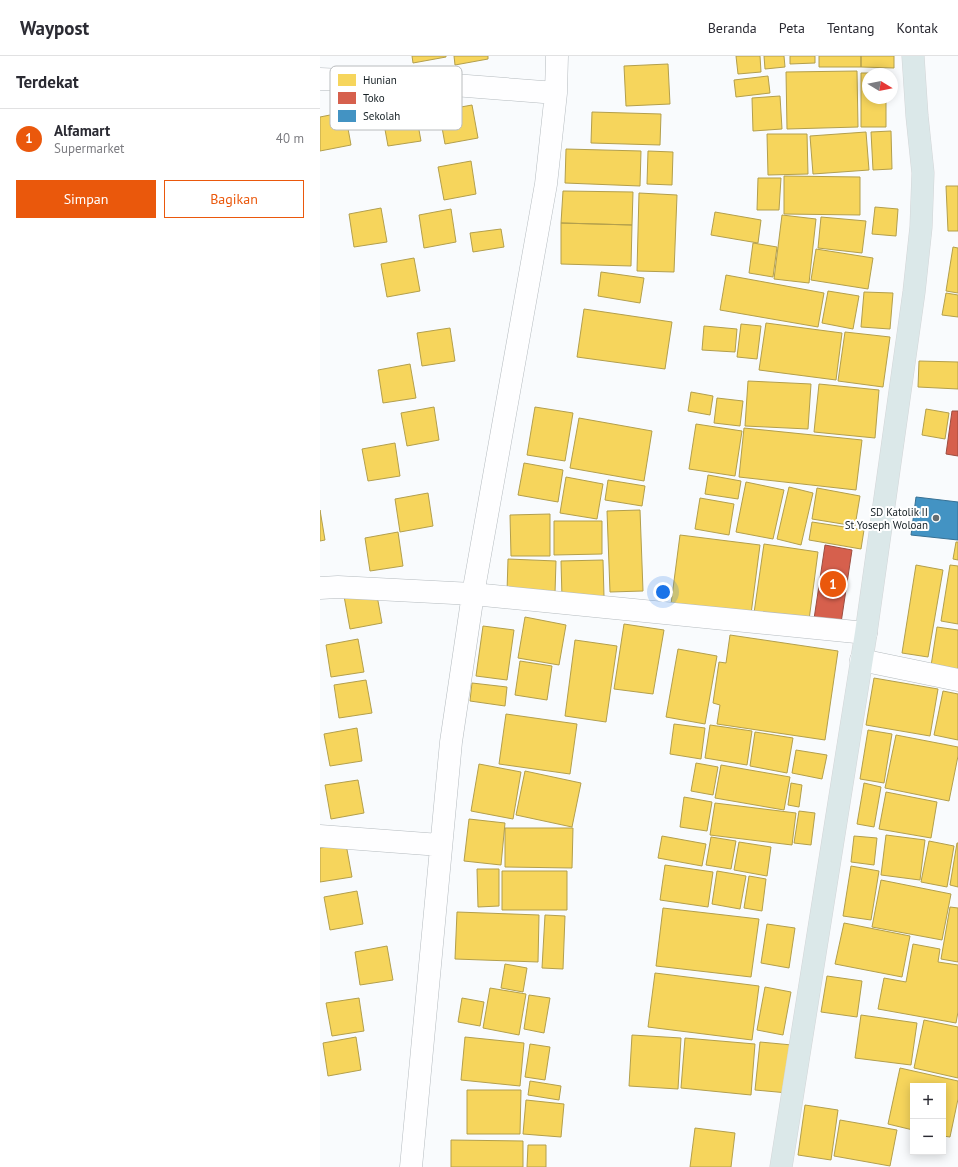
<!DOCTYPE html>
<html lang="id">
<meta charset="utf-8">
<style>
:root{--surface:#fff;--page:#f2f2f3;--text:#2b2b33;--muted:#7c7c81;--line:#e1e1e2;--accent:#ea580c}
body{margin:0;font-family:"PT Sans",sans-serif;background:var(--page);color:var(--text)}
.controls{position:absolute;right:12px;bottom:12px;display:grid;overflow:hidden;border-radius:0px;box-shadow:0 2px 10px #0003}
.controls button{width:36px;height:36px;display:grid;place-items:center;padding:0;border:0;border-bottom:1px solid var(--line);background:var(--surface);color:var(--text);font:20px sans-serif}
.compass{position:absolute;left:542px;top:12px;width:36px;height:36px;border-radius:50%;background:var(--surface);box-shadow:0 2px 10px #0003;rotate:100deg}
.you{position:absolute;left:343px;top:536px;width:14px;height:14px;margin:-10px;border:3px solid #fff;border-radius:50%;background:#1a73e8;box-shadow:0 0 0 6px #1a73e833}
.badge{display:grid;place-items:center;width:26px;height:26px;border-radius:50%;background:var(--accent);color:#fff;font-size:13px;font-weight:700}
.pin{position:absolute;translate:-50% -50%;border:2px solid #fff;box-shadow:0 1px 4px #0006}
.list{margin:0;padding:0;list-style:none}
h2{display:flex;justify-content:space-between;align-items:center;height:52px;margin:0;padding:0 16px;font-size:17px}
h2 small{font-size:13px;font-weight:400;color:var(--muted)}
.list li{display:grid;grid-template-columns:26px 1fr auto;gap:12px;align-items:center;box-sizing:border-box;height:60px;padding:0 16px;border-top:1px solid var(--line)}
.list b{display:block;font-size:15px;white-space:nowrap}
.list p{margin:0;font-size:13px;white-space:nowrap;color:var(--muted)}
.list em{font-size:13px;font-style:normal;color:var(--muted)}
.actions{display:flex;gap:8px;padding:12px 16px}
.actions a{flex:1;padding:9px 0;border:1px solid var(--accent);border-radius:0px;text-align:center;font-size:14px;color:var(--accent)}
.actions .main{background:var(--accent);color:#fff}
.map{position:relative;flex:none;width:638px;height:1111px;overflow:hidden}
header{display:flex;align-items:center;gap:24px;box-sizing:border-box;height:56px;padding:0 20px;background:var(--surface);border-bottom:1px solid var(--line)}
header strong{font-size:19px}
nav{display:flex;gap:22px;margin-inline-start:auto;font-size:14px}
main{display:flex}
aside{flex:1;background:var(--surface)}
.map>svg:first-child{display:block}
.homes{fill:#f6d55c;stroke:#b39f4c}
.shops{fill:#d6604d;stroke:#9c4d41}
.schools{fill:#4393c3;stroke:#367094}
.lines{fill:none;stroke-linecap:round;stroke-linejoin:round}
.minor-casing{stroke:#b5bbbf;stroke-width:23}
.major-casing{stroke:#d3d5d7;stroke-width:23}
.minor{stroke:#fefeff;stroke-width:22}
.major{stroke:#dbe8e9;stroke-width:22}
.poi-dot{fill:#656d71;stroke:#fff;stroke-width:1.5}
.labels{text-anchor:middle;stroke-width:4;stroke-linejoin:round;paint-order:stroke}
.poi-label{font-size:11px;fill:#162025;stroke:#fff;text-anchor:end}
.key{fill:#fff;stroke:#b9bcbe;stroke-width:1}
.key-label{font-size:11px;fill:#162025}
</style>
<header>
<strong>Waypost</strong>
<nav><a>Beranda</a><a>Peta</a><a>Tentang</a><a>Kontak</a></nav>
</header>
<main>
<aside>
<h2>Terdekat<small></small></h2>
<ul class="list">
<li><span class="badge">1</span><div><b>Alfamart</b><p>Supermarket</p></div><em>40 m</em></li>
</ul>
<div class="actions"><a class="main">Simpan</a><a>Bagikan</a></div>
</aside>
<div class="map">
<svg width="638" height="1111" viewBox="0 0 638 1111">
<rect width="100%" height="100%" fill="#f9fbfd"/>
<path class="homes" d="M 92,0 L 126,0 L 126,1 L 93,7 Z
M 134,0 L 168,0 L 168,3 L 135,9 Z
M 416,0 L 440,0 L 441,16 L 418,18 Z
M 444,0 L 464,0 L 465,11 L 445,13 Z
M 470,0 L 495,0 L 495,7 L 470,8 Z
M 499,0 L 541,0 L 541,11 L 499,11 Z
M 541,0 L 574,0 L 574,12 L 541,11 Z
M 348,8 L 350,48 L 306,50 L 304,10 Z
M 537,15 L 538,71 L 467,73 L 466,16 Z
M 541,17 L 566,17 L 548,18 L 548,42 L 566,42 L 566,71 L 541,71 Z
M 448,20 L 450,37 L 416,41 L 414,24 Z
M 460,40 L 462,73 L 433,75 L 432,42 Z
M 152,49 L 158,82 L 125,88 L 119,55 Z
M 95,52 L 101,85 L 68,90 L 62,57 Z
M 25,56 L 31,89 L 0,95 L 0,61 Z
M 272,56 L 341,58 L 340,89 L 271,87 Z
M 571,75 L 572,113 L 553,114 L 551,76 Z
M 546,76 L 549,114 L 493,118 L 490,80 Z
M 447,78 L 487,78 L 488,118 L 448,119 Z
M 246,93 L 321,95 L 320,130 L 245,127 Z
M 328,95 L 353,96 L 352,129 L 327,128 Z
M 151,105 L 156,138 L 124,144 L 118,111 Z
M 464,120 L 540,121 L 540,159 L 464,158 Z
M 438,122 L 461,122 L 459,154 L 437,154 Z
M 626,130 L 638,130 L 638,175 L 628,175 Z
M 243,135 L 313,136 L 312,169 L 241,167 Z
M 319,137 L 357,139 L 354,216 L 317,215 Z
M 555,151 L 578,153 L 576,180 L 552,178 Z
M 61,152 L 67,186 L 34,191 L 29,158 Z
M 131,153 L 136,186 L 104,192 L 99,159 Z
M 395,156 L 441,164 L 438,187 L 391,179 Z
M 462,159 L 496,163 L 489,227 L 454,223 Z
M 501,161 L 546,165 L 542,197 L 498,192 Z
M 241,167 L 312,169 L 311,210 L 241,208 Z
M 181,173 L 184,191 L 153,196 L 150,177 Z
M 433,187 L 457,191 L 453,221 L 429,217 Z
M 633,191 L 638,192 L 638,237 L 626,235 Z
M 496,193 L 553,202 L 548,233 L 491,224 Z
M 94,202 L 100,235 L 67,241 L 61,208 Z
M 281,216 L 324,222 L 320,247 L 278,240 Z
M 406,219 L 504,237 L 498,271 L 400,254 Z
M 508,235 L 539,240 L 533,273 L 502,267 Z
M 544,236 L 573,237 L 570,273 L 541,271 Z
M 626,237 L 638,239 L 638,261 L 622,259 Z
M 264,253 L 352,266 L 345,313 L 257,301 Z
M 446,267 L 522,277 L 516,324 L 439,314 Z
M 421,268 L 441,270 L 437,303 L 417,301 Z
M 384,270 L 417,273 L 415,296 L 382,294 Z
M 130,272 L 135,305 L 102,310 L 97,277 Z
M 525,276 L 570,281 L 563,331 L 518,325 Z
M 599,305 L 638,306 L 638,333 L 598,331 Z
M 90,308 L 96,342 L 63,347 L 58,314 Z
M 428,325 L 491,328 L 488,373 L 425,370 Z
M 499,328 L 559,334 L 555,382 L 494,376 Z
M 371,336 L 393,340 L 390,359 L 368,355 Z
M 397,342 L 423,345 L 420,370 L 394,367 Z
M 114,351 L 119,384 L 87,390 L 81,357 Z
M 215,351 L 253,357 L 245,405 L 207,399 Z
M 606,353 L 629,357 L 625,383 L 602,379 Z
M 259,362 L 332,375 L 324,425 L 250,412 Z
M 376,368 L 422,375 L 415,420 L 369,413 Z
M 424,372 L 542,384 L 536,434 L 419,421 Z
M 75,387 L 80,420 L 48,425 L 42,393 Z
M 204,407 L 243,414 L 238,446 L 198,439 Z
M 388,419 L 421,425 L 418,443 L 385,438 Z
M 246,421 L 283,428 L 277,463 L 240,457 Z
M 288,424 L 325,430 L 322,450 L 285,444 Z
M 426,426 L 464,434 L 453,483 L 416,476 Z
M 469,431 L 493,437 L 481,489 L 457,483 Z
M 497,432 L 540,440 L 535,470 L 492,463 Z
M 108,437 L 113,470 L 80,476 L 75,443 Z
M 380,442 L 414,448 L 409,479 L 375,473 Z
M 0,454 L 5,484 L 0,485 Z
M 320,454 L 323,535 L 290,536 L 287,455 Z
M 230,458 L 230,500 L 191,500 L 190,459 Z
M 234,465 L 282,465 L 282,498 L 234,499 Z
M 492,466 L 544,474 L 541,493 L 489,484 Z
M 78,476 L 83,510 L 50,515 L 45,482 Z
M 360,479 L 440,489 L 431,558 L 351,548 Z
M 636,486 L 638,486 L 638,504 L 633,503 Z
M 444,488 L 498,496 L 489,564 L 434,557 Z
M 188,503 L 236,505 L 235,537 L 187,536 Z
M 283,504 L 284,541 L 242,542 L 241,505 Z
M 596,509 L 623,514 L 608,601 L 582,597 Z
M 630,509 L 638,510 L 638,568 L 621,565 Z
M 56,534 L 62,567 L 30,573 L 24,540 Z
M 205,561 L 246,569 L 239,609 L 198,602 Z
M 304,568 L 344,574 L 333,638 L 294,633 Z
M 163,570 L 194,574 L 187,624 L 156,620 Z
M 617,571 L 638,574 L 638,614 L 611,610 Z
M 410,579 L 518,595 L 505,684 L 397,668 L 400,649 L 393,647 L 399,606 L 406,607 Z
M 38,583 L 44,616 L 11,621 L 6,589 Z
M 255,584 L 297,590 L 286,666 L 245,660 Z
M 358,593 L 397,600 L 385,668 L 346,661 Z
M 200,605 L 232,610 L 227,644 L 195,639 Z
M 554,622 L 618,633 L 610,680 L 546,669 Z
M 46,624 L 52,657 L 19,662 L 14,629 Z
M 152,627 L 187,631 L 185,650 L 150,645 Z
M 623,635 L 638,638 L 638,684 L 614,679 Z
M 186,658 L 257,668 L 250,718 L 179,708 Z
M 354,668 L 385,672 L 381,703 L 350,698 Z
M 390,669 L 432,675 L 427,709 L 385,702 Z
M 37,672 L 42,705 L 10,710 L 4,678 Z
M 548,674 L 572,678 L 564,727 L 540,723 Z
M 435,676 L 473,682 L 467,717 L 430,710 Z
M 576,679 L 638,691 L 638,700 L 629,745 L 565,732 Z
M 476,694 L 507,699 L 502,723 L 472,717 Z
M 376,707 L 398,711 L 393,739 L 371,735 Z
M 159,708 L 201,716 L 193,763 L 151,755 Z
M 401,709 L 470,721 L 464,754 L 395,742 Z
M 205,715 L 261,727 L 252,771 L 196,759 Z
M 38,724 L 44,757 L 11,763 L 5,729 Z
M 471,727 L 482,729 L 479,751 L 468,749 Z
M 544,727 L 561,731 L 554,771 L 537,768 Z
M 566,736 L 617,746 L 611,782 L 559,773 Z
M 364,741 L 392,746 L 387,775 L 360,771 Z
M 395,747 L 476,757 L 472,789 L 390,779 Z
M 479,755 L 495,757 L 491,789 L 474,787 Z
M 149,763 L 185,767 L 181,809 L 144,805 Z
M 185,772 L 253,772 L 252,812 L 185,811 Z
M 566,779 L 605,784 L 600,824 L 561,819 Z
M 342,780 L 386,788 L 382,810 L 338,802 Z
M 534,780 L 557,782 L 554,809 L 531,806 Z
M 391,781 L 416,785 L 411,813 L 386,809 Z
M 609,785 L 634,790 L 627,831 L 601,826 Z
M 419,786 L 451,791 L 447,820 L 414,814 Z
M 637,787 L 638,787 L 638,831 L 630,829 Z
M 26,788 L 32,821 L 0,826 L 0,792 Z
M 345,809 L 393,816 L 388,851 L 340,844 Z
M 531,810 L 559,815 L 551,864 L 523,860 Z
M 157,813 L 179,813 L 179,850 L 158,851 Z
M 182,815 L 247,815 L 247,854 L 182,854 Z
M 397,815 L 426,820 L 420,853 L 392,848 Z
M 429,820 L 446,823 L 442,855 L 424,852 Z
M 561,824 L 631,838 L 622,884 L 552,871 Z
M 37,835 L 43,868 L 10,874 L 4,841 Z
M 630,851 L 638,852 L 638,906 L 621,903 Z
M 343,852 L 439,863 L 431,921 L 336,910 Z
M 137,856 L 219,859 L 218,906 L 135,903 Z
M 225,859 L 245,860 L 243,913 L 222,912 Z
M 524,867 L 590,880 L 582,921 L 515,908 Z
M 447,868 L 475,872 L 469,912 L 441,907 Z
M 593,888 L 620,893 L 618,906 L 638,909 L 638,956 L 636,967 L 558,953 L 564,922 L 586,926 Z
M 67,890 L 73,924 L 40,929 L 35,896 Z
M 185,908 L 207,912 L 203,936 L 181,932 Z
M 335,917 L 439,930 L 432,984 L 328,971 Z
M 507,920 L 542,925 L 537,961 L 501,956 Z
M 445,931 L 471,936 L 463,979 L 437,974 Z
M 170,932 L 206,938 L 199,979 L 163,972 Z
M 209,939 L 230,942 L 224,977 L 204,973 Z
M 39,942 L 44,975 L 12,980 L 6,947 Z
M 142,942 L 164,946 L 160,970 L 138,966 Z
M 541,959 L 597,967 L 591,1009 L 535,1002 Z
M 604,964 L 638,971 L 638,1022 L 594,1012 Z
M 312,979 L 361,982 L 358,1033 L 309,1030 Z
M 36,981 L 41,1014 L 8,1020 L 3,987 Z
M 145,981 L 204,987 L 200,1030 L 141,1024 Z
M 365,982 L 435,988 L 431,1039 L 361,1032 Z
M 440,986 L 472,989 L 468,1037 L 435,1034 Z
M 210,988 L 230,991 L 225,1024 L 205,1021 Z
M 580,1012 L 638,1025 L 638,1043 L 630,1081 L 623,1080 L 623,1030 L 593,1030 L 593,1074 L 568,1068 Z
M 210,1025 L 241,1030 L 239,1044 L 208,1039 Z
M 147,1034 L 201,1034 L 200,1078 L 147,1078 Z
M 206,1044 L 244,1048 L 241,1081 L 203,1078 Z
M 485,1049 L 518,1054 L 511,1104 L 478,1099 Z
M 520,1064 L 577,1074 L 570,1110 L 514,1100 Z
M 375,1072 L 415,1077 L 411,1111 L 370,1111 Z
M 131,1084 L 203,1085 L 203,1111 L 131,1111 Z
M 208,1089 L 226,1089 L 226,1111 L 207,1111 Z"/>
<path class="shops" d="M 632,355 L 638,355 L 638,400 L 626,398 Z
M 505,489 L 532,494 L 521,567 L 494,563 Z"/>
<path class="schools" d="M 596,441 L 638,446 L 638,484 L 591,479 Z"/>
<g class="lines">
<defs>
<path id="minor" d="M 0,23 L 121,28 L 236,37
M 0,532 L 18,531 L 153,538 L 546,577
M 541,604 L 638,624
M 0,780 L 120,789
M 91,1111 L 131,686 L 153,538 L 226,128 L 236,37 L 237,0"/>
<path id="major" d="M 461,1111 L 546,577 L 594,236 L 601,171 L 603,117 L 597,60 L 593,0"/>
</defs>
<use href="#minor" class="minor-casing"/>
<use href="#major" class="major-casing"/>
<use href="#minor" class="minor"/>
<use href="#major" class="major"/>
</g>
<circle class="poi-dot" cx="616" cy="462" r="4"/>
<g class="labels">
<g class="poi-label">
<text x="608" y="460">SD Katolik II<tspan x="608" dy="13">St Yoseph Woloan</tspan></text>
</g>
</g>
<rect x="10" y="10" width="132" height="64" rx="6" class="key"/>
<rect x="18" y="18" width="18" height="12" fill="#f6d55c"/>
<rect x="18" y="36" width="18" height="12" fill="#d6604d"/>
<rect x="18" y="54" width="18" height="12" fill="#4393c3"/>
<g class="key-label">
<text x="43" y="28">Hunian</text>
<text x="43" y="46">Toko</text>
<text x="43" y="64">Sekolah</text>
</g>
</svg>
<div class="controls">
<button>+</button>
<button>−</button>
</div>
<svg class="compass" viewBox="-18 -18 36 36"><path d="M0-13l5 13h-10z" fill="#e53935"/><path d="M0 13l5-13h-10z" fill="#7c7c81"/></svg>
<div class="you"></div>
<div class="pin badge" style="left:513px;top:528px">1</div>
</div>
</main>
